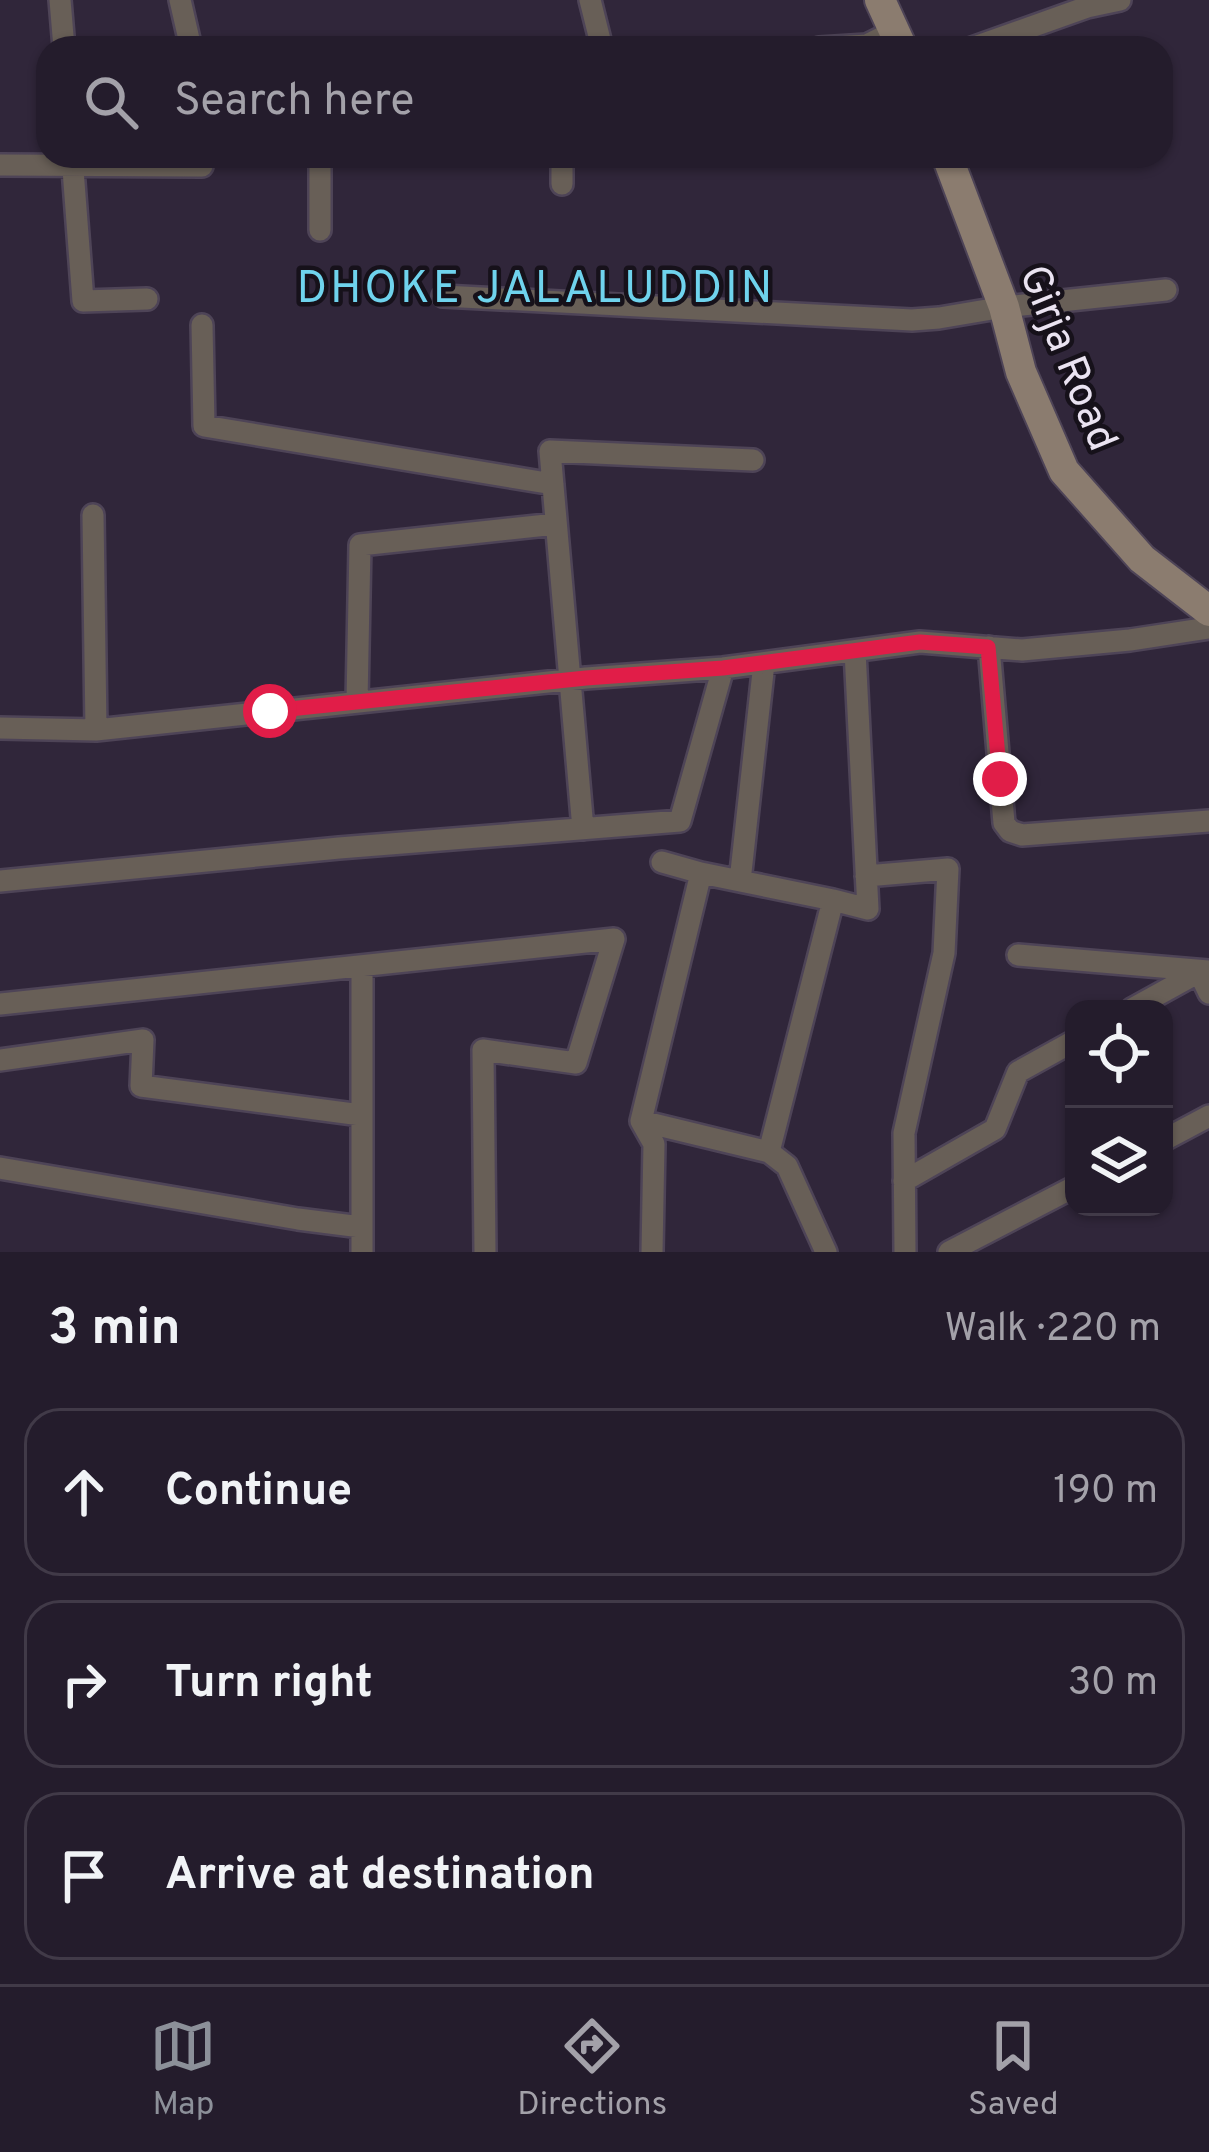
<!DOCTYPE html>
<meta charset="utf-8">
<style>
:root{--surface:#241c2c;--page:#2c2534;--text:#f1f3f6;--muted:#a3a1a9;--line:#413a48;--accent:#8c9099}
body{margin:0;font-family:Overpass,sans-serif;background:var(--page);color:var(--text)}
.controls{position:absolute;right:36px;bottom:36px;display:grid;overflow:hidden;border-radius:24px;box-shadow:0 3px 9px #0004}
.controls button{width:108px;height:108px;display:grid;place-items:center;padding:0;border:0;border-bottom:3px solid var(--line);background:var(--surface);color:var(--text);font:60px sans-serif}
.stop{position:absolute;width:36px;height:36px;margin:-27px;border:9px solid #e11d48;border-radius:50%;background:#fff}
.stop.end{background:#e11d48;border-color:#fff;box-shadow:0 3px 12px #0008}
.list{margin:0;padding:0;list-style:none}
h2{display:flex;justify-content:space-between;align-items:center;height:156px;margin:0;padding:0 48px;font-size:51px}
h2 small{font-size:39px;font-weight:400;color:var(--muted)}
.list li{display:grid;grid-template-columns:78px 1fr auto;gap:36px;align-items:center;box-sizing:border-box;height:168px;margin:0 24px 24px;padding:0 24px;border:3px solid var(--line);border-radius:36px}
.list b{display:block;font-size:45px;white-space:nowrap}
.list em{font-size:39px;font-style:normal;color:var(--muted)}
.icon{flex:none;width:66px;height:66px;fill:none;stroke:currentColor;stroke-width:2;stroke-linecap:round;stroke-linejoin:round}
.map{position:relative;flex:none;width:1209px;height:1252px;overflow:hidden}
.search{position:absolute;background:var(--surface);box-shadow:0 3px 9px #0004;left:36px;right:36px;top:36px;height:132px;display:flex;align-items:center;gap:30px;box-sizing:border-box;padding:0 42px;border-radius:36px;color:var(--muted);font-size:45px}
.sheet{height:732px;background:var(--surface)}
nav{display:flex;justify-content:space-around;align-items:center;box-sizing:border-box;height:168px;border-top:3px solid var(--line);background:var(--surface);font-size:33px;color:var(--muted)}
nav a{display:grid;justify-items:center;gap:6px}
nav .on{color:var(--accent)}
.map>svg:first-child{display:block}
.lines{fill:none;stroke-linecap:round;stroke-linejoin:round}
.street-casing{stroke:#4e4457;stroke-width:26}
.secondary-casing{stroke:#4e4457;stroke-width:34}
.street{stroke:#685f57;stroke-width:21}
.secondary{stroke:#8b7c6f;stroke-width:30}
.route{stroke:#e11d48;stroke-width:15}
.labels{text-anchor:middle;stroke-width:9;stroke-linejoin:round;paint-order:stroke}
.street-label{font-size:42px;fill:#eae3f1;stroke:#16111a}
.neighbourhood-label{font-size:45px;letter-spacing:3px;fill:#6fd3ed;stroke:#16111a}
</style>
<div class="map">
<svg width="1209" height="1252" viewBox="0 0 1209 1252">
<rect width="100%" height="100%" fill="#30263a"/>
<g class="lines">
<defs>
<path id="street" d="M 60,0 L 64,48
M 180,0 L 191,48
M 590,0 L 602,48
M 819,48 L 867,45 L 895,31
M 972,48 L 1087,7 L 1120,0
M 72,156 L 83,301 L 147,299
M 562,156 L 562,184
M 0,165 L 202,166
M 320,230 L 320,156
M 443,296 L 912,320 L 939,318 L 1004,307 L 1166,290
M 202,325 L 204,426 L 553,484
M 93,515 L 96,730
M 989,647 L 1004,823 L 1010,831 L 1022,835 L 1209,821
M 357,702 L 360,545 L 556,524
M 0,728 L 96,730 L 586,678 L 723,668 L 920,642 L 1022,650 L 1130,640 L 1209,628
M 583,829 L 550,451 L 753,460
M 866,876 L 948,869 L 944,953 L 904,1133 L 905,1252
M 0,881 L 339,848 L 680,821 L 723,668
M 740,881 L 764,663
M 833,900 L 868,909 L 855,651
M 1018,955 L 1209,971
M 0,1004 L 614,939 L 576,1063 L 483,1050 L 485,1252
M 1132,1009 L 1199,972 L 1209,993
M 0,1060 L 143,1040 L 141,1086 L 361,1115
M 641,1121 L 769,1152 L 833,900 L 701,873
M 1164,1140 L 1209,1116
M 769,1152 L 787,1166 L 826,1252
M 0,1168 L 298,1219 L 361,1227
M 904,1181 L 995,1129 L 1018,1072 L 1074,1041
M 362,1252 L 362,966
M 652,1252 L 654,1144 L 641,1121 L 701,873 L 662,862
M 949,1252 L 1074,1187"/>
<path id="secondary" d="M 880,0 L 902,48
M 947,156 L 1004,307 L 1021,372 L 1064,471 L 1142,559 L 1209,611"/>
</defs>
<use href="#street" class="street-casing"/>
<use href="#secondary" class="secondary-casing"/>
<use href="#street" class="street"/>
<use href="#secondary" class="secondary"/>
</g>
<g class="lines">
<path class="route" d="M 270,711 L 586,678 L 723,668 L 920,642 L 988,647 L 1000,779"/>
</g>
<g class="labels">
<g class="street-label">
<text transform="translate(1070 357) rotate(68)" y="15">Girja Road</text>
</g>
<g class="neighbourhood-label">
<text x="536" y="302">DHOKE JALALUDDIN</text>
</g>
</g>
</svg>
<div class="controls">
<button><svg class="icon" aria-label="locate" viewBox="0 0 24 24"><circle cx="12" cy="12" r="6"/><path d="M12 2v4M12 18v4M2 12h4M18 12h4"/></svg></button>
<button><svg class="icon" aria-label="layers" viewBox="0 0 24 24"><path d="M12 4l9 5-9 5-9-5zM3 14l9 5 9-5"/></svg></button>
</div>
<div class="stop" style="left:270px;top:711px"></div>
<div class="stop end" style="left:1000px;top:779px"></div>
<div class="search"><svg class="icon" aria-label="search" viewBox="0 0 24 24"><circle cx="10" cy="10" r="6"/><path d="M15 15l6 6"/></svg>Search here</div>
</div>
<section class="sheet">
<h2>3 min<small>Walk · 220 m</small></h2>
<ul class="list">
<li><svg class="icon" aria-label="ahead" viewBox="0 0 24 24"><path d="M12 20V5M6 11l6-6 6 6"/></svg><div><b>Continue</b></div><em>190 m</em></li>
<li><svg class="icon" aria-label="right" viewBox="0 0 24 24"><path d="M7 20v-9h11M14 6l5 5-5 5"/></svg><div><b>Turn right</b></div><em>30 m</em></li>
<li><svg class="icon" aria-label="arrive" viewBox="0 0 24 24"><path d="M6 21V4h12l-3 4 3 4H6"/></svg><div><b>Arrive at destination</b></div></li>
</ul>
</section>
<nav>
<a class="on"><svg class="icon" aria-label="map" viewBox="0 0 24 24"><path d="M3 6l6-2 6 2 6-2v14l-6 2-6-2-6 2zM9 4v14M15 6v14"/></svg>Map</a>
<a><svg class="icon" aria-label="directions" viewBox="0 0 24 24"><path d="M12 3l9 9-9 9-9-9zM9 14v-3h6M13 9l2 2-2 2"/></svg>Directions</a>
<a><svg class="icon" aria-label="saved" viewBox="0 0 24 24"><path d="M7 4h10v16l-5-4-5 4z"/></svg>Saved</a>
</nav>
